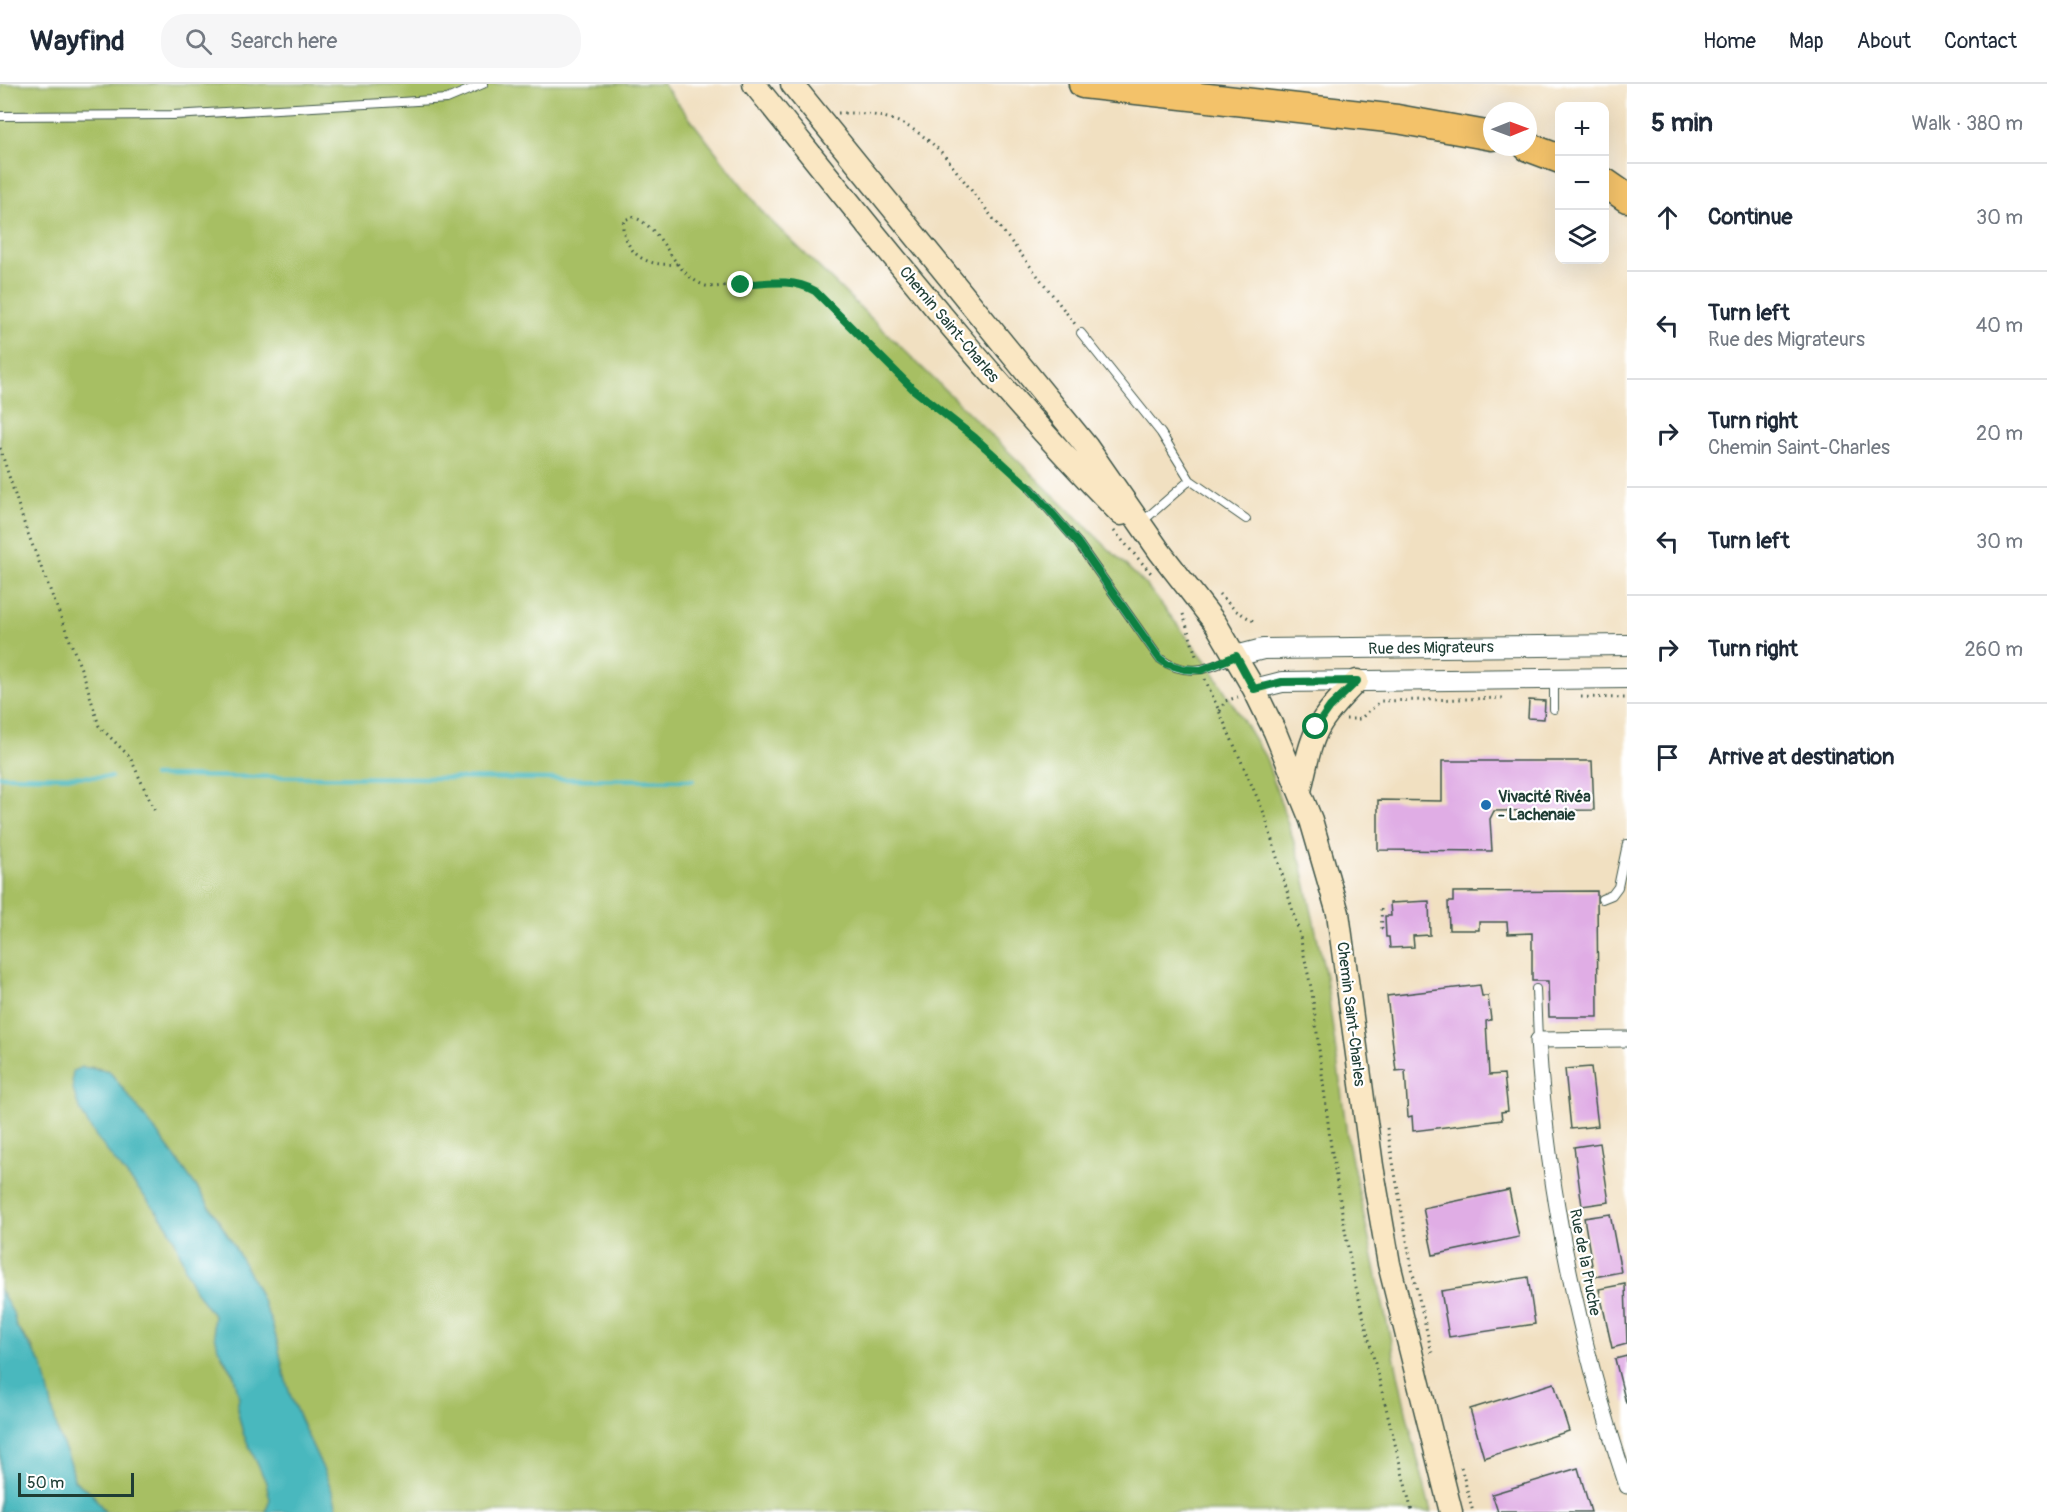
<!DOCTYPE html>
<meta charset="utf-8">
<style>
:root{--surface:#fff;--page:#f6f6f7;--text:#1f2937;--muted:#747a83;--line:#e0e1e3}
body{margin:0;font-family:Pangolin,sans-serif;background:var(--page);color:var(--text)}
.controls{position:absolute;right:18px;top:18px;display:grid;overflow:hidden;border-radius:12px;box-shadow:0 6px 24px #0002}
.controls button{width:54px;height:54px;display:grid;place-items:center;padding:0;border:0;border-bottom:2px solid var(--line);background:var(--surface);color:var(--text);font:30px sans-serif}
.compass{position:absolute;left:1483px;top:18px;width:54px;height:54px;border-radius:50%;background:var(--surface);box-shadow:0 6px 24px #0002;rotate:89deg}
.scale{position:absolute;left:18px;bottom:15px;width:116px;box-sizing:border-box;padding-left:6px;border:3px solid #1f3d34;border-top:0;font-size:16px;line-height:21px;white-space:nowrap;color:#1f3d34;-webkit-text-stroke:4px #fff;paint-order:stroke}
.stop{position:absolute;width:18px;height:18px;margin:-14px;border:4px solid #0b8043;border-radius:50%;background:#fff}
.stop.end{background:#0b8043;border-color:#fff;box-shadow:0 2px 6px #0008}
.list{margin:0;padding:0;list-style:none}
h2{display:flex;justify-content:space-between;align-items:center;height:78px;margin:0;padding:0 24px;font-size:26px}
h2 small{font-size:20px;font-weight:400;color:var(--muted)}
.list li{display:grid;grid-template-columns:39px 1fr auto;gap:18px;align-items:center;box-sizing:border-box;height:108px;padding:0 24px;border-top:2px solid var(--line)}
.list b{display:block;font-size:22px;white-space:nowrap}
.list p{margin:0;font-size:20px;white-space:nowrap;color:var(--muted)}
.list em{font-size:20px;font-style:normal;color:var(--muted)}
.icon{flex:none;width:33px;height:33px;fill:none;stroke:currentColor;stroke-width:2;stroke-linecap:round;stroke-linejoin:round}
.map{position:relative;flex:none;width:1627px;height:1428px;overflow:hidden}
header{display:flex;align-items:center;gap:36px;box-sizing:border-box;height:84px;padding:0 30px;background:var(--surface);border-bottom:2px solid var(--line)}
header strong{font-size:28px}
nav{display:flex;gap:33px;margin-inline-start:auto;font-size:21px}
.search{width:420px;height:54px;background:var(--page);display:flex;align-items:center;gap:15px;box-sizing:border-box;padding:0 21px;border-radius:24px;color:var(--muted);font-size:22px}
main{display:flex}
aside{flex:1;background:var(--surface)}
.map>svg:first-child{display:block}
.green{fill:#a7bf64;stroke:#637e4c;stroke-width:1.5}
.water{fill:#48b8be;stroke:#347a79;stroke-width:1.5}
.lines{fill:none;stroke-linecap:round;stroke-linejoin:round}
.stream{stroke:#48b8be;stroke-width:4.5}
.building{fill:#e0ade5}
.service-casing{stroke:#3e5549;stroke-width:10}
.minor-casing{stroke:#3e5549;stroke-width:17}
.tertiary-casing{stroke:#3e5549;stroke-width:22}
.secondary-casing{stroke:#3e5549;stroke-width:25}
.motorway-casing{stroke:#3e5549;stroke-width:31}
.path{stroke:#3e5549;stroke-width:3;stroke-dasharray:1.5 4.5;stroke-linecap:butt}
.service{stroke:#fff;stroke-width:8}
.minor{stroke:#fff;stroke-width:15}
.tertiary{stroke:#fff;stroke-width:20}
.secondary{stroke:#fae7c3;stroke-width:22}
.motorway{stroke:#f3c26a;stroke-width:28}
.route{stroke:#0b8043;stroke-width:8}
.poi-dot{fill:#1f6fb2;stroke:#fff;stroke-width:2}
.labels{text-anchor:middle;stroke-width:4.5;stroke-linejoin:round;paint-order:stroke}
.street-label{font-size:16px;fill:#1f3d34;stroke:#fff}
.poi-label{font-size:16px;font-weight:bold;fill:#1f3d34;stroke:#fff;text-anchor:start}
</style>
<header>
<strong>Wayfind</strong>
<div class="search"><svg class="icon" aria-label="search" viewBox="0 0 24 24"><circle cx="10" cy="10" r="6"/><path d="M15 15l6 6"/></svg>Search here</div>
<nav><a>Home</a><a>Map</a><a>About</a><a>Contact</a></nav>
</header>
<main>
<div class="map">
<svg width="1627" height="1428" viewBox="0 0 1627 1428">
<rect width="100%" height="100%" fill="#fff"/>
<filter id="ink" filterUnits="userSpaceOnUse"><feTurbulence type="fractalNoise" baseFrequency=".0167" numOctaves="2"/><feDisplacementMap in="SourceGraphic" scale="12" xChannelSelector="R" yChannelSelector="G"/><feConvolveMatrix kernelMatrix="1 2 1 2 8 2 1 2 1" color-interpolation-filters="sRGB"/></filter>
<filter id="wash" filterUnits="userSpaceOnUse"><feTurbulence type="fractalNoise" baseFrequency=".008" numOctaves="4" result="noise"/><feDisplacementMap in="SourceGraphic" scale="24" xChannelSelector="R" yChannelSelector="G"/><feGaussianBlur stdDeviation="1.35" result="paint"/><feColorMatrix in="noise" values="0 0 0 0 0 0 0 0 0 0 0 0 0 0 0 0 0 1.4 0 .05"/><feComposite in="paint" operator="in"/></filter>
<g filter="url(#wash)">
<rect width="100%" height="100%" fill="#f1e0c1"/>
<path class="green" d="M 0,0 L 663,0 L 765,131 L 1147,502 L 1209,581 L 1266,674 L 1301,779 L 1326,893 L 1348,1058 L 1408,1336 L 1431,1428 L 338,1428 C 328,1386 304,1351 290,1310 C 281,1286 280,1259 270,1235 C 233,1143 170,1065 109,987 L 93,983 L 73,987 C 65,1035 146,1106 170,1146 C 178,1160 181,1174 187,1189 C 193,1205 203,1219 214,1232 L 213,1242 L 223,1275 L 234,1291 L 239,1313 L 237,1325 L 243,1349 L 266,1398 L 270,1415 L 266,1428 L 105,1428 L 93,1411 L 74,1396 L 71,1380 L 58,1349 L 50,1314 L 32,1262 L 16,1242 L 13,1229 L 0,1206 Z"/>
<path class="water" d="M 82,983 L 109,987 C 170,1065 233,1143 270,1235 C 280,1259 281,1286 290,1310 C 304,1351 328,1386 338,1428 L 266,1428 L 270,1415 L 266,1398 L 243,1349 L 237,1325 L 239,1313 L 234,1291 L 218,1264 L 213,1242 L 214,1232 C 203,1219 193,1205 187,1189 C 181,1174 178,1160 170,1146 C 146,1105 64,1037 73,987 Z
M 0,1206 L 13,1229 L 16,1242 L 43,1282 L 58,1349 L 71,1380 L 74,1396 L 93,1411 L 105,1428 L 0,1428 Z"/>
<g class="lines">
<path class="stream" d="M 0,692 L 111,693
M 153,692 L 693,696"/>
</g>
<g id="blocks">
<path class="building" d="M 1529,616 L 1545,617 L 1544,635 L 1528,634 Z
M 1442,677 L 1592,677 L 1594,726 L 1494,727 L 1490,735 L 1492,767 L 1378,766 L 1378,716 L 1442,717 Z
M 1597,807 L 1598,933 L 1549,933 L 1548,897 L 1532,897 L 1532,849 L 1508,850 L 1507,838 L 1479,838 L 1479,846 L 1449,846 L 1448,818 L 1453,818 L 1453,808 Z
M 1429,817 L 1430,851 L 1413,852 L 1414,863 L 1390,864 L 1389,853 L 1386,853 L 1385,832 L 1391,832 L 1390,819 Z
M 1480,901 L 1482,912 L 1488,912 L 1491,936 L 1486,937 L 1489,991 L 1504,990 L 1508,1027 L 1501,1028 L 1502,1036 L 1413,1047 L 1412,1032 L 1408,1033 L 1405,986 L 1396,987 L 1387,912 Z
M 1591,983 L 1598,1042 L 1571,1045 L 1565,985 Z
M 1600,1059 L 1609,1118 L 1582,1122 L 1574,1063 Z
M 1509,1106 L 1519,1153 L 1433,1171 L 1423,1124 Z
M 1610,1130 L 1621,1188 L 1594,1193 L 1584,1134 Z
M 1528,1193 L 1535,1240 L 1449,1253 L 1441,1207 Z
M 1625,1200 L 1627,1260 L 1612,1264 L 1599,1205 Z
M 1627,1272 L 1627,1319 L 1626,1319 L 1615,1275 Z
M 1554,1299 L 1569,1347 L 1484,1374 L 1470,1325 Z
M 1578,1384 L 1591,1428 L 1498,1428 L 1492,1410 Z"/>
</g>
</g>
<g filter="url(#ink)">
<use href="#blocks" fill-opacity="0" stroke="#3e5549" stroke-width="1.5"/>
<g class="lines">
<defs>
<path id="service" d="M 0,32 L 173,31 L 401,18 L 447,15 L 483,0
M 1081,249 L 1161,349 L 1190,396 L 1246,435
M 1031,405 L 1078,459 L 1159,574 C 1183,592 1207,587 1232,574
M 1143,437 L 1190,396
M 1554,625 L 1554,597
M 1602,815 L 1612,811 L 1618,803 L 1627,760
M 1536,905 L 1538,956"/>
<path id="minor" d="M 1627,955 L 1538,956 C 1547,1108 1579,1257 1627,1402"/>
<path id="tertiary" d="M 1236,572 L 1263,565 L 1627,561
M 1254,605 L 1282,598 L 1627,594"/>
<path id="secondary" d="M 754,0 C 872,146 988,296 1121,430
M 792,0 L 1087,363 L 1160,468 L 1216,540 L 1254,605 L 1275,648 L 1311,736 L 1338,829 L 1372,1082 L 1389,1180 L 1451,1428
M 1300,707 C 1313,648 1313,641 1357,597"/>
<path id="motorway" d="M 1083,0 L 1397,35 L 1492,52
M 1528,63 L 1560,75
M 1604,98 L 1627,114"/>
</defs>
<use href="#service" class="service-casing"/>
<use href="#minor" class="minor-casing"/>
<use href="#tertiary" class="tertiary-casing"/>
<use href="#secondary" class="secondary-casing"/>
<use href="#motorway" class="motorway-casing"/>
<path class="path" d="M 838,29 C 885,28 912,38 944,71 L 1075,240
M 677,180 C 654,182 635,177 626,155 C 623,148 622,143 624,136 L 633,133 C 665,144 671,190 706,202 C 713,204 722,202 729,201 C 759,199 789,192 815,207 L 913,305 L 1023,397
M 0,364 L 25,442 L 85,595 L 99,642 L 130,673 L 156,730
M 1114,447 L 1151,489
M 1219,510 L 1235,526 L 1255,538
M 1183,530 L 1197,575
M 1205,595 L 1264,729 L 1299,848 L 1312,908 L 1331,1063 L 1352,1187 L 1412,1428
M 1581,613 L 1627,614
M 1220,627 L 1225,617 L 1238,613
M 1346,635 L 1360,635 L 1381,617 L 1506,614
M 1381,825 L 1382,844 L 1385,845
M 1387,1044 L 1412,1185 L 1432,1269
M 1461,1383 L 1473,1428"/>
<use href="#service" class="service"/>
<use href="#minor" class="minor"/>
<use href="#tertiary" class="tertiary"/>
<use href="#secondary" class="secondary"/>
<use href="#motorway" class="motorway"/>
</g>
</g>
<g class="lines" filter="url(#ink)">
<path class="route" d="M 741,201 C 768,199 792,194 815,207 L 913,305 L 975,354 L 1031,405 L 1078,459 L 1159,574 L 1167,580 L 1184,585 L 1201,586 L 1236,572 L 1254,605 L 1282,598 L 1357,597 L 1330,623 L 1316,643"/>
</g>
<circle class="poi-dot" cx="1486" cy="721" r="6"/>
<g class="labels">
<g class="street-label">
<text transform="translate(950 240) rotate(50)" y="6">Chemin Saint-Charles</text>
<text transform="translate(1431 563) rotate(-1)" y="6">Rue des Migrateurs</text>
<text transform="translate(1352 930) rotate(83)" y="6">Chemin Saint-Charles</text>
<text transform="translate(1586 1178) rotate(79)" y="6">Rue de la Pruche</text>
</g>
<g class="poi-label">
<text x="1498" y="718">Vivacité Rivéa<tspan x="1498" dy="18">- Lachenaie</tspan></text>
</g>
</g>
</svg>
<div class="controls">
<button>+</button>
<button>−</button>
<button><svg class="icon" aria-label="layers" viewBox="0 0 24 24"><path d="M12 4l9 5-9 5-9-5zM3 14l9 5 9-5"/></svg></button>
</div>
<svg class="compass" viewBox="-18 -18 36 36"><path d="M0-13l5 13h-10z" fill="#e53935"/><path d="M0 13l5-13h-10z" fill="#747a83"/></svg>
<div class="scale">50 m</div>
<div class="stop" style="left:1316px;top:643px"></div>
<div class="stop end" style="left:741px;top:201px"></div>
</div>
<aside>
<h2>5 min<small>Walk · 380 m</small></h2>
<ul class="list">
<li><svg class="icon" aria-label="ahead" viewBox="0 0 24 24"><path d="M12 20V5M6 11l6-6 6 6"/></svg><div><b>Continue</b></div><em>30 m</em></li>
<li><svg class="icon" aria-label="left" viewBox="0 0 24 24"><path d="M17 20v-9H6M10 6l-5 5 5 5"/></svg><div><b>Turn left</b><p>Rue des Migrateurs</p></div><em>40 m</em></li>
<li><svg class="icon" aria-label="right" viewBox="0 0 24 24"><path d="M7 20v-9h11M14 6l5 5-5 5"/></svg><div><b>Turn right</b><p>Chemin Saint-Charles</p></div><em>20 m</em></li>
<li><svg class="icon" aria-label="left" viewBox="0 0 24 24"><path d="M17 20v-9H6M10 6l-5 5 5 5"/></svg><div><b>Turn left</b></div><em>30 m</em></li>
<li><svg class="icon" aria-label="right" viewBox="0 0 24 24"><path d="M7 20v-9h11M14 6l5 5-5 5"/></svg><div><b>Turn right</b></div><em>260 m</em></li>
<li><svg class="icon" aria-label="arrive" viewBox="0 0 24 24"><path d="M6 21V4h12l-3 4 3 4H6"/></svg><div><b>Arrive at destination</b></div></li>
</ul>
</aside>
</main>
